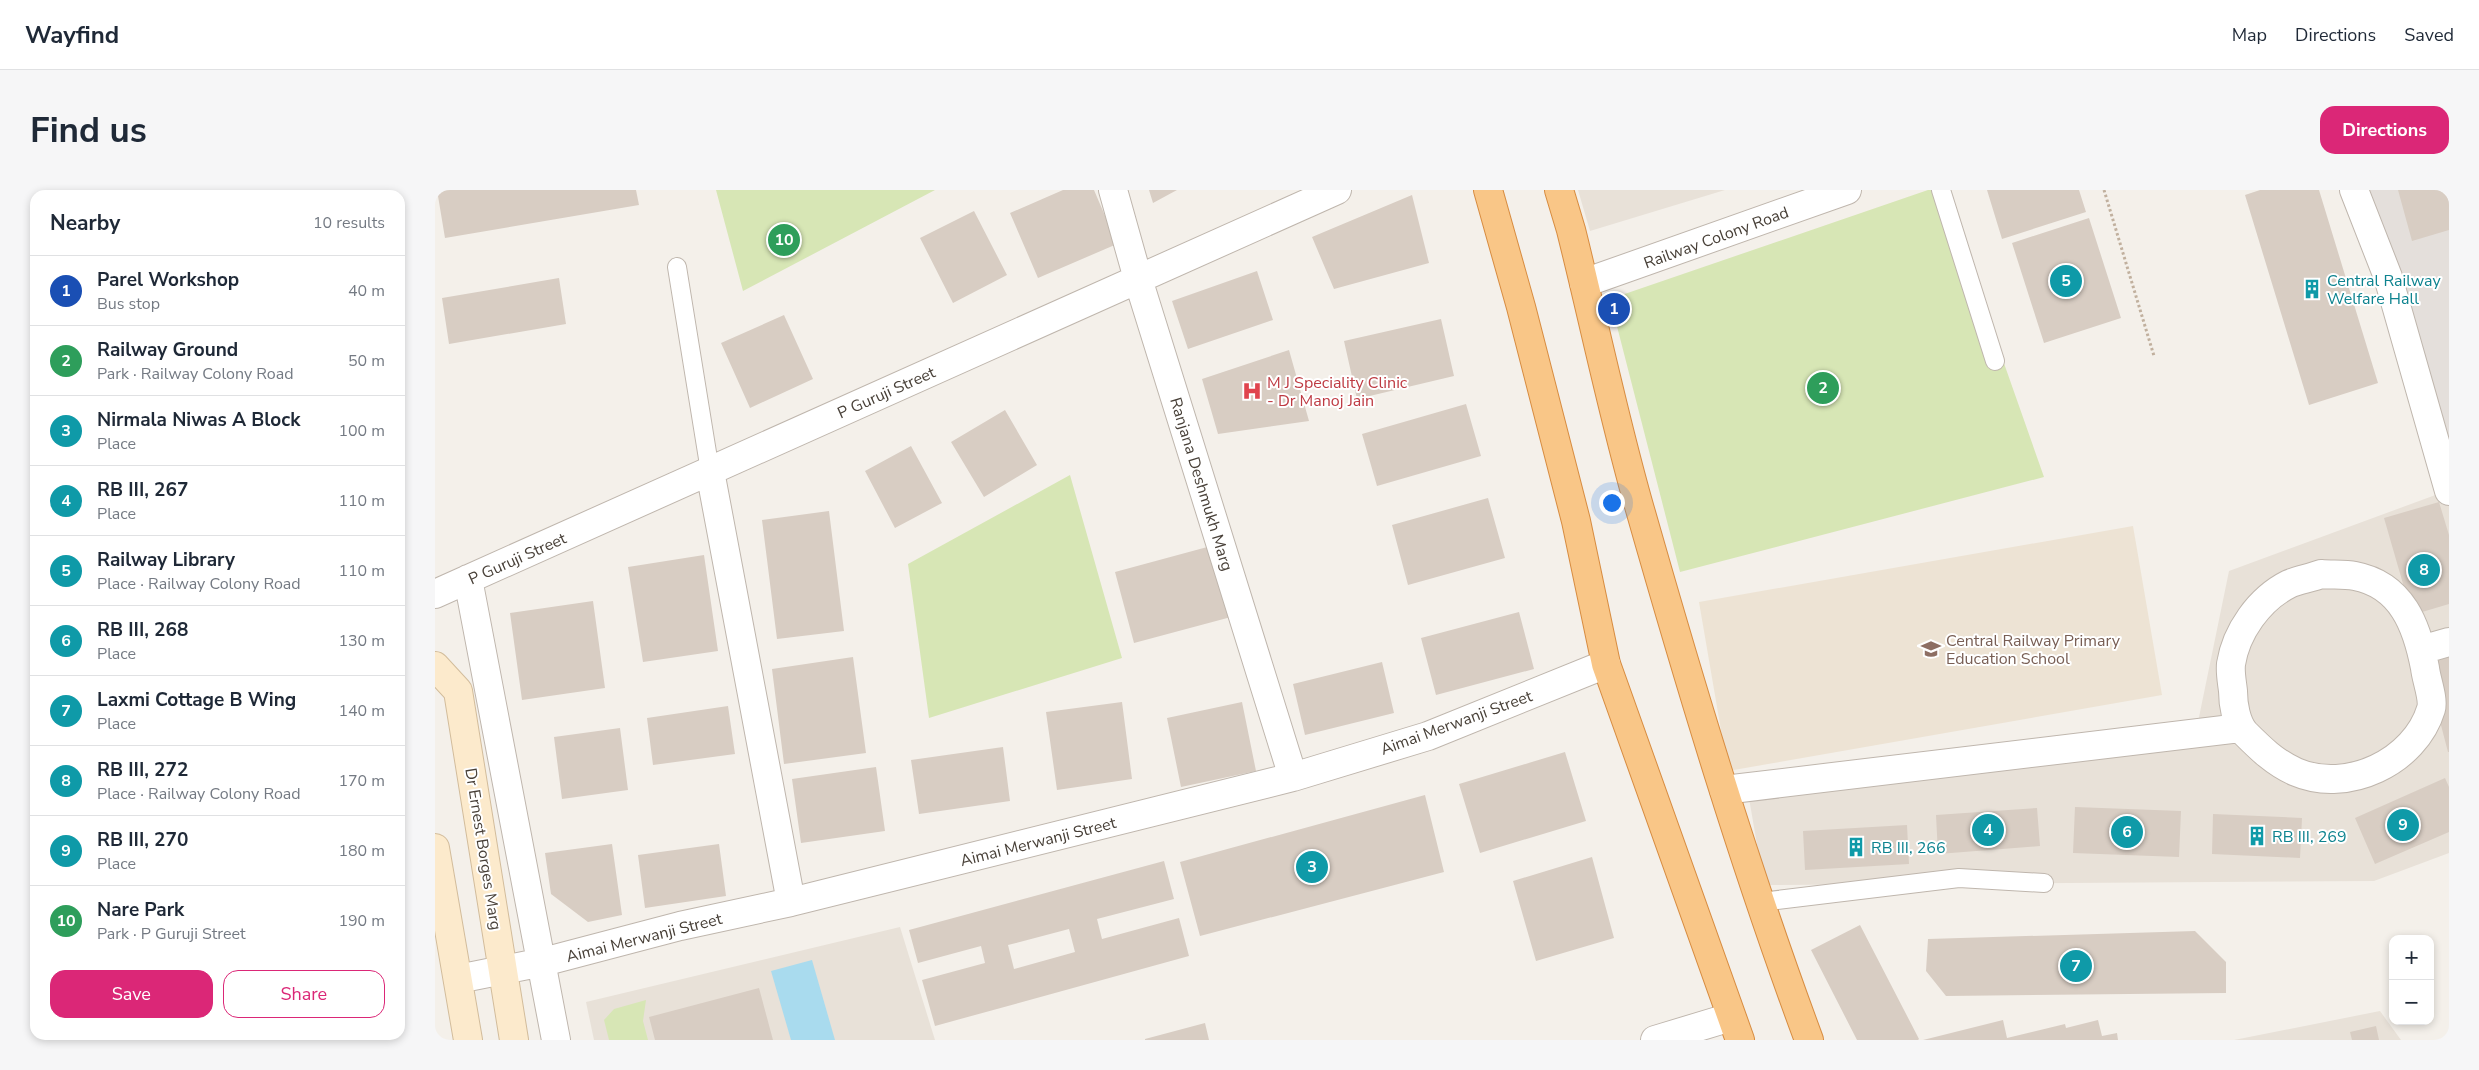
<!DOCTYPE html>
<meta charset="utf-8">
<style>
:root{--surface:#fff;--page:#f6f6f7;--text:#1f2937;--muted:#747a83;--line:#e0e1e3;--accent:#db2777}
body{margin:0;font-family:"Nunito Sans",sans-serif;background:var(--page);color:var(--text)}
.controls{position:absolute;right:15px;bottom:15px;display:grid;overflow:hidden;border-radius:10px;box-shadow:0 2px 8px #0003}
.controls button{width:45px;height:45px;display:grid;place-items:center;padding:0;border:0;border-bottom:1px solid var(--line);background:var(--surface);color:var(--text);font:25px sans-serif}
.you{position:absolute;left:1176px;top:312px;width:18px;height:18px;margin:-12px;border:4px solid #fff;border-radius:50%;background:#1a73e8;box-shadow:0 0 0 8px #1a73e833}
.badge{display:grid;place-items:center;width:32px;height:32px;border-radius:50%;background:var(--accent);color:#fff;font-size:16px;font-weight:700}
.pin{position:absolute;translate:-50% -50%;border:2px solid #fff;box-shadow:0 1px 5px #0006}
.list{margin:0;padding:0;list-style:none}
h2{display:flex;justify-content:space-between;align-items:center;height:65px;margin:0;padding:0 20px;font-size:21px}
h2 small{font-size:16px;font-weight:400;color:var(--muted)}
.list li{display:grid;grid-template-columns:32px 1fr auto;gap:15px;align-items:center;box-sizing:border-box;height:70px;padding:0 20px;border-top:1px solid var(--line)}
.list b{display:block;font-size:19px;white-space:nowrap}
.list p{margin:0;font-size:16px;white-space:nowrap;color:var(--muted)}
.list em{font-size:16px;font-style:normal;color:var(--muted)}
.actions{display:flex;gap:10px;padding:15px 20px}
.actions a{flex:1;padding:11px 0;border:1px solid var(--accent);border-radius:15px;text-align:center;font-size:18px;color:var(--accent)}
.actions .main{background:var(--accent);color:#fff}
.map{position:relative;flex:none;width:2014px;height:850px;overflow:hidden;border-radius:15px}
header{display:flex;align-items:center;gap:30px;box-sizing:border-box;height:70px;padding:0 25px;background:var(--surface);border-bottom:1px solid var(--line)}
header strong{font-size:24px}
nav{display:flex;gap:28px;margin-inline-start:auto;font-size:18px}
.intro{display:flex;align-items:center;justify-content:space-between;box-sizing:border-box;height:120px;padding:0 30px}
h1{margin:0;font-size:35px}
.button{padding:12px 22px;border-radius:15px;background:var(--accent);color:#fff;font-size:18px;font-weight:700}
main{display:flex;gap:30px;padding:0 30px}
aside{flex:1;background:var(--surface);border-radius:15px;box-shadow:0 2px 8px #0003}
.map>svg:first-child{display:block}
.residential{fill:#e8e1d8}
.industrial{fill:#e4dfdb}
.education{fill:#ede3d4}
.green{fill:#d7e6b5}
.water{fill:#a9dbee}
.building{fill:#d8cdc3;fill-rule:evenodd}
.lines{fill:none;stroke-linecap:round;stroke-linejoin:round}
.service-casing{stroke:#bfb6ad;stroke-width:20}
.minor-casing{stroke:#bfb6ad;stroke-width:30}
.secondary-casing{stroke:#d2bc9b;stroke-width:30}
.trunk-casing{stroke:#d78c41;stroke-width:30}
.path{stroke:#c1b09e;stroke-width:3;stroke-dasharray:2.5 2.5;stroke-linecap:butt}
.service{stroke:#fff;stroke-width:18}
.minor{stroke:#fff;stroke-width:28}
.secondary{stroke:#fceacc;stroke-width:28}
.trunk{stroke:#f9c687;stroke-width:28}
.labels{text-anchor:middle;stroke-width:4;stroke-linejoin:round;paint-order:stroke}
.street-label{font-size:16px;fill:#484038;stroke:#fff}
.culture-label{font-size:16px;fill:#0d838f;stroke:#fff;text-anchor:start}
.health-label{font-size:16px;fill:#be3a42;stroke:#fff;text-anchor:start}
.education-label{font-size:16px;fill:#785e54;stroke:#fff;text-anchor:start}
</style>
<header>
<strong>Wayfind</strong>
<nav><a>Map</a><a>Directions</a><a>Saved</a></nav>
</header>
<div class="intro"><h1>Find us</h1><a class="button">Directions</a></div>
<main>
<aside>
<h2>Nearby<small>10 results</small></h2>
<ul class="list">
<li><span class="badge" style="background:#1a4fb4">1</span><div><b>Parel Workshop</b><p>Bus stop</p></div><em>40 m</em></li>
<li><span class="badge" style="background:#2e9e5b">2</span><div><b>Railway Ground</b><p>Park · Railway Colony Road</p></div><em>50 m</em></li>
<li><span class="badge" style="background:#0f9aa8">3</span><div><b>Nirmala Niwas A Block</b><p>Place</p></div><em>100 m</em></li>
<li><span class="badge" style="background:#0f9aa8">4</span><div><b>RB III, 267</b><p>Place</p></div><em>110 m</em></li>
<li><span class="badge" style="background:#0f9aa8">5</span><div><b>Railway Library</b><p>Place · Railway Colony Road</p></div><em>110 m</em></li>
<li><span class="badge" style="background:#0f9aa8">6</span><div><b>RB III, 268</b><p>Place</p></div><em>130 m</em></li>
<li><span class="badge" style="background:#0f9aa8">7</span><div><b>Laxmi Cottage B Wing</b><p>Place</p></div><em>140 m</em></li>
<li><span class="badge" style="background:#0f9aa8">8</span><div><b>RB III, 272</b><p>Place · Railway Colony Road</p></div><em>170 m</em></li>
<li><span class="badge" style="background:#0f9aa8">9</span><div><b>RB III, 270</b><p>Place</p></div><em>180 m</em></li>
<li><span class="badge" style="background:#2e9e5b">10</span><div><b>Nare Park</b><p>Park · P Guruji Street</p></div><em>190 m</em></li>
</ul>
<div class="actions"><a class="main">Save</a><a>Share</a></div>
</aside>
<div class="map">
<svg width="2014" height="850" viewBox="0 0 2014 850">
<rect width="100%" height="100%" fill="#f4f0ea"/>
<path class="residential" d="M 1143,0 L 1290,0 L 1155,41 Z
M 2014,300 L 2014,663 L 1939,691 L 1329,695 L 1310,585 L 1763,532 L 1794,381 Z
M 465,737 L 500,850 L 159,850 L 151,812 Z
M 1945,821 L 1966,850 L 1799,850 Z"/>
<path class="industrial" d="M 1931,0 L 2014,0 L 2014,265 Z"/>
<path class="education" d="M 1698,336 L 1727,505 L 1293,581 L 1264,412 Z"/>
<path class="green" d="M 281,0 L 500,0 L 308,101 Z
M 1493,0 L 1508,0 L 1609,287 L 1245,382 L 1175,109 Z
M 635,285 L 687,468 L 494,528 L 473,374 Z
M 211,810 L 208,831 L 213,850 L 174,850 L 169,830 L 179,819 Z"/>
<path class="water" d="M 377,770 L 400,850 L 356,850 L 336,781 Z"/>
<path class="building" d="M 2,0 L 201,0 L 204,15 L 10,48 Z
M 628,0 L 659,0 L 682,54 L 603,88 L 575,23 Z
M 714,0 L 742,0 L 718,13 Z
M 1552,0 L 1644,0 L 1651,22 L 1567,49 Z
M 1825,0 L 1884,0 L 1943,193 L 1874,215 L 1810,5 Z
M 1963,0 L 2014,0 L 2014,40 L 1977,51 Z
M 977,5 L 994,73 L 899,99 L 877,47 Z
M 539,21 L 572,85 L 518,113 L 485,48 Z
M 1654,28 L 1686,128 L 1609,153 L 1577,53 Z
M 822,81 L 838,130 L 753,159 L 737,111 Z
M 124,88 L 131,134 L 14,154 L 7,108 Z
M 349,125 L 378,189 L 315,218 L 286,153 Z
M 1006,129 L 1019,186 L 922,209 L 909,151 Z
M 854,160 L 874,231 L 783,244 L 767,189 Z
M 1031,214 L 1046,266 L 942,296 L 927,244 Z
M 570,220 L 602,275 L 549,307 L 516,252 Z
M 476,256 L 507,313 L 460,338 L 430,281 Z
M 1053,308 L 1070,368 L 973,395 L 957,335 Z
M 2004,312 L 2014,345 L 2014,414 L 1977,425 L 1949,328 Z
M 394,321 L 409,441 L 342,449 L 327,330 Z
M 776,356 L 796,427 L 699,453 L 680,382 Z
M 269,365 L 283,461 L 208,472 L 193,377 Z
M 158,411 L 170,498 L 87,510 L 75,423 Z
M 1084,422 L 1099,479 L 1001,505 L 986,448 Z
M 418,467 L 431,563 L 349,574 L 337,479 Z
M 2014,467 L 2014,562 L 2013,562 L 1990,474 Z
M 947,472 L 959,523 L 870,545 L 858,494 Z
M 687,512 L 697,589 L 622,600 L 611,522 Z
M 807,512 L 821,581 L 746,597 L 732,528 Z
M 293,516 L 300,564 L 218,575 L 212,528 Z
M 185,538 L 193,600 L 127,609 L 119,547 Z
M 568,557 L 575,611 L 484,624 L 476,570 Z
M 1130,562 L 1151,631 L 1045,663 L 1024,594 Z
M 441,577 L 450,641 L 366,653 L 357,589 Z
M 2010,588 L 2014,597 L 2014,642 L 1940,674 L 1920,628 Z
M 990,605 L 1009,682 L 765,746 L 745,672 Z
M 1640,617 L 1746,621 L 1744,667 L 1638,663 Z
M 1602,618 L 1605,656 L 1503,664 L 1501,625 Z
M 1778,624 L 1867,628 L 1865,668 L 1777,664 Z
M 1472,635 L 1474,674 L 1370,680 L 1368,641 Z
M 177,654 L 187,725 L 153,732 L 116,704 L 110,663 Z
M 284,654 L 291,706 L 210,718 L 203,665 Z
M 1157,667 L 1179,748 L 1101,771 L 1078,691 Z
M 729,671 L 739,709 L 662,729 L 667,749 L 744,728 L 754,766 L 500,836 L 487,790 L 550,773 L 546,756 L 483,773 L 474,740 ZM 634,739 L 640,762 L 579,779 L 573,755 Z
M 1425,735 L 1484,849 L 1483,850 L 1422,850 L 1376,760 Z
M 1760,741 L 1791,772 L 1791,803 L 1511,806 L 1491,781 L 1493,749 Z
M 324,798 L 338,850 L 220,850 L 214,827 Z
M 1568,830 L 1572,848 L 1630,834 L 1631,838 L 1663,830 L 1667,846 L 1682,843 L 1683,850 L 1488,850 Z
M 770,833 L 774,850 L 710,850 L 710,849 Z
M 1941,836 L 1944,850 L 1917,850 L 1915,842 Z"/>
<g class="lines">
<defs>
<path id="service" d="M 1506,0 L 1560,171
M 242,77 L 275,281
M 1326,712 L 1524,688 L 1609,693"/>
<path id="minor" d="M 678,0 L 703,89 L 858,587
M 1919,0 L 1953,87 L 2014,301
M 1149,93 L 1412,0
M 275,281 L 356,712
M 1886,384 C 1897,385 1909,384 1920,386 C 1967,395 1982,436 1990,478 C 1991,489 1999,509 1996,519 C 1980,572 1912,604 1861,582 C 1840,573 1825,558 1810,543 C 1801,533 1798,514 1798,501 C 1797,492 1795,483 1796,474 C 1801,442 1824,409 1854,394 C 1863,390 1876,388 1886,384 Z
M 33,389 L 121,850
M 0,404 L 902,0
M 1986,460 L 2014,452
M 1289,600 L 1805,538
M 23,789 L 108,772 L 245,736 L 356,712 L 858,587 L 993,546 L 1171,474
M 1220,850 L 1296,827"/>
<path id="secondary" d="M 0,476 L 23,501 L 79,850
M 0,658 L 33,850"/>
<path id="trunk" d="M 1053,0 L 1086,117 L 1141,331 L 1171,474 L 1305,850
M 1124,0 L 1136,40 C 1159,132 1178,225 1204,316 C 1255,495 1309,675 1374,850"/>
</defs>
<use href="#service" class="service-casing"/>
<use href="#minor" class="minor-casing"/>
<use href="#secondary" class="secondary-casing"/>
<use href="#trunk" class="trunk-casing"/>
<path class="path" d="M 1669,0 L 1719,166"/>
<use href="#service" class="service"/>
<use href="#minor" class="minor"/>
<use href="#secondary" class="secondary"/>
<use href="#trunk" class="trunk"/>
</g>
<defs>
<symbol id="building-bare" viewBox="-9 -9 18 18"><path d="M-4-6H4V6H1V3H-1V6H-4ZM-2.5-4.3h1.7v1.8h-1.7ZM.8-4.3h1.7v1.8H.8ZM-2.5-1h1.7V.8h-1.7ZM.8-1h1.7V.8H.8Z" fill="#0f9aa8" stroke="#fff" stroke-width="2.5" paint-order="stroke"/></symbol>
<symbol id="hospital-bare" viewBox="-9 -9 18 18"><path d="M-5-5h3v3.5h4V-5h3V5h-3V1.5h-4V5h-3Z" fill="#e0444e" stroke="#fff" stroke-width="2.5" paint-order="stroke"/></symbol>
<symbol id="school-bare" viewBox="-9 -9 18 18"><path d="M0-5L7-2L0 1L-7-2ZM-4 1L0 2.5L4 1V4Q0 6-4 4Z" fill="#8d6e63" stroke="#fff" stroke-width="2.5" paint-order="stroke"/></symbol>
</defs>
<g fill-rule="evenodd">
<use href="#building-bare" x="1863" y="85" width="28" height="28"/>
<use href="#hospital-bare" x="803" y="187" width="28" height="28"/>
<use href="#school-bare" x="1482" y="445" width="28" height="28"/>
<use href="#building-bare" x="1808" y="632" width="28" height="28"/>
<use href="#building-bare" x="1407" y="643" width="28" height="28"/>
</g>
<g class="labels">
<g class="street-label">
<text transform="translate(1281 47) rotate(-20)" y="6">Railway Colony Road</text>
<text transform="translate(451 202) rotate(-24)" y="6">P Guruji Street</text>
<text transform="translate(767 294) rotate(73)" y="6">Ranjana Deshmukh Marg</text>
<text transform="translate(82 368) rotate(-24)" y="6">P Guruji Street</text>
<text transform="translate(1021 532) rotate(-20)" y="6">Aimai Merwanji Street</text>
<text transform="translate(603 651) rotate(-14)" y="6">Aimai Merwanji Street</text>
<text transform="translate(49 659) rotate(81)" y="6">Dr Ernest Borges Marg</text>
<text transform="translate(209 747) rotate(-14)" y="6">Aimai Merwanji Street</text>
</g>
<g class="culture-label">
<text x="1892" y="96">Central Railway<tspan x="1892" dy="18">Welfare Hall</tspan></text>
<text x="1837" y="652">RB III, 269</text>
<text x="1436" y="663">RB III, 266</text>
</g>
<g class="health-label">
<text x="832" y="198">M J Speciality Clinic<tspan x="832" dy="18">- Dr Manoj Jain</tspan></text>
</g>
<g class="education-label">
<text x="1511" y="456">Central Railway Primary<tspan x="1511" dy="18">Education School</tspan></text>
</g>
</g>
</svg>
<div class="controls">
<button>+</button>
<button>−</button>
</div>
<div class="you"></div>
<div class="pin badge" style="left:1179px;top:119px;background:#1a4fb4">1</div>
<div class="pin badge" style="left:1388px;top:198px;background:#2e9e5b">2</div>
<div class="pin badge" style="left:877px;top:677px;background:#0f9aa8">3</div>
<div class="pin badge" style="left:1553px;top:640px;background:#0f9aa8">4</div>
<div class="pin badge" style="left:1631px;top:91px;background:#0f9aa8">5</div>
<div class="pin badge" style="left:1692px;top:642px;background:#0f9aa8">6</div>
<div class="pin badge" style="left:1641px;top:776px;background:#0f9aa8">7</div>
<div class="pin badge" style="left:1989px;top:380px;background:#0f9aa8">8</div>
<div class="pin badge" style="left:1968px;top:635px;background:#0f9aa8">9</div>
<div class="pin badge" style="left:349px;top:50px;background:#2e9e5b">10</div>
</div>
</main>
